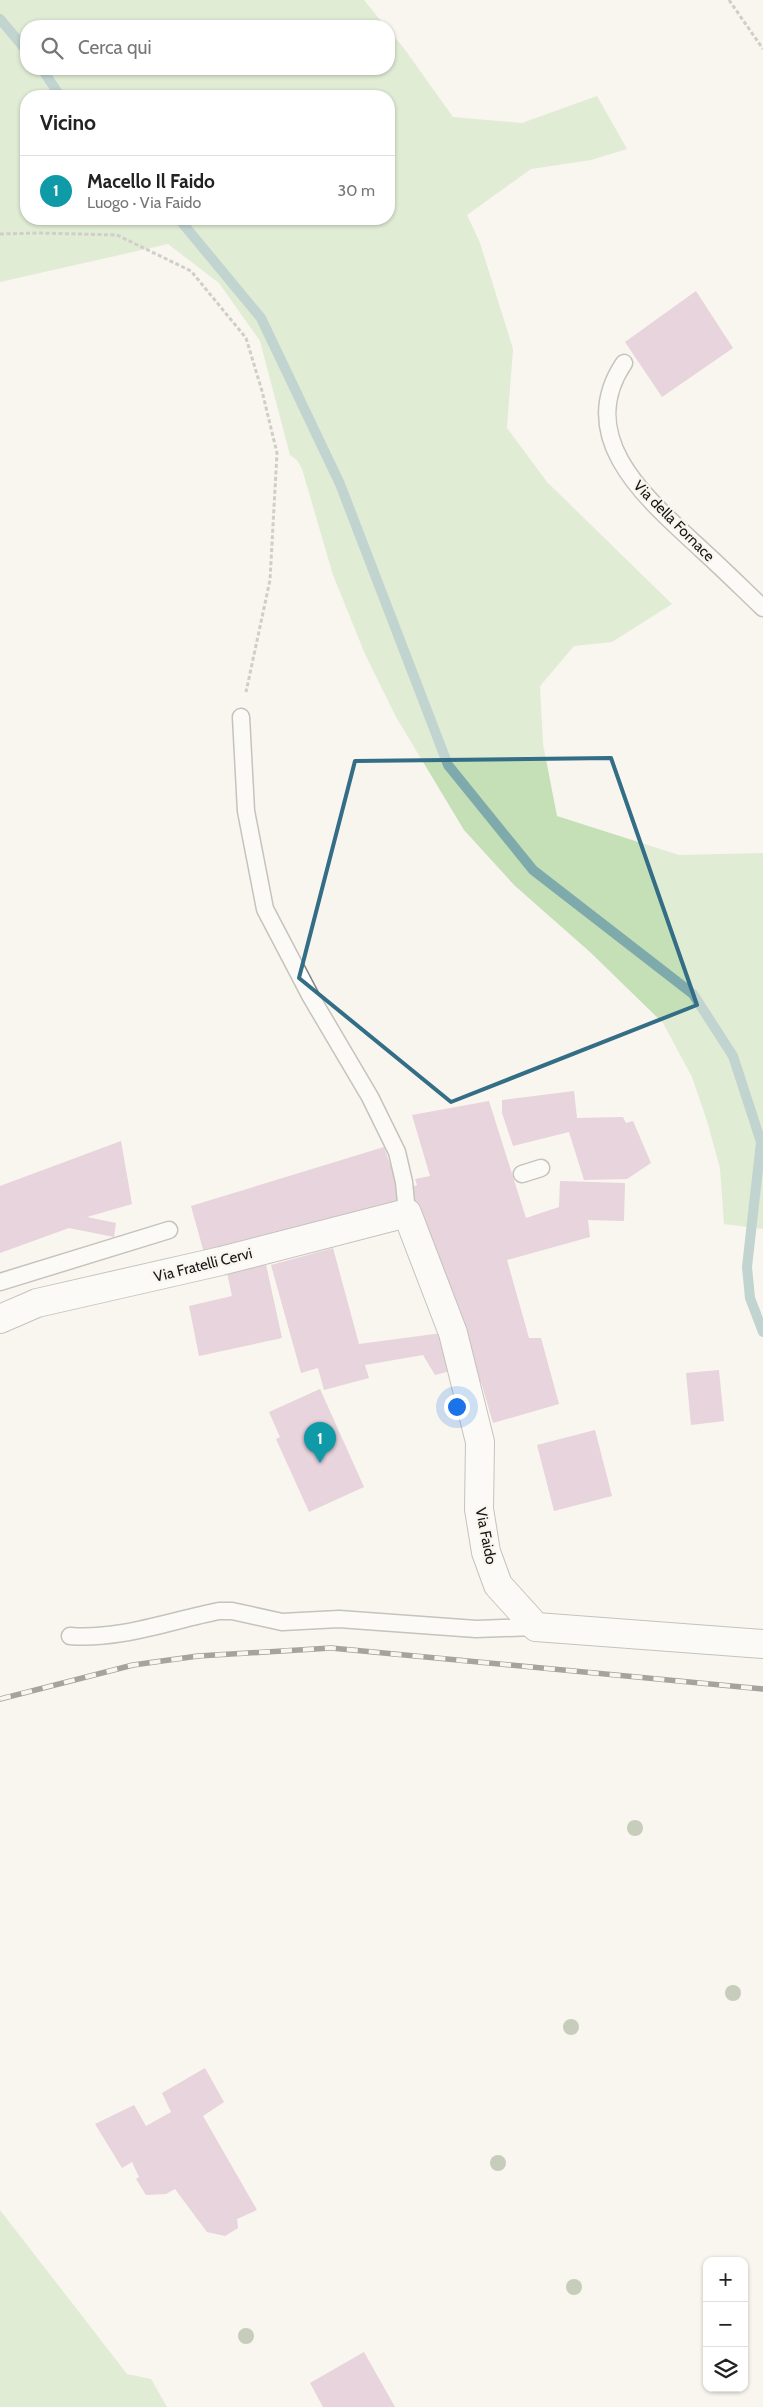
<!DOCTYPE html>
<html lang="it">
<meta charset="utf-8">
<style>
:root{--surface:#fff;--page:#f2f2f2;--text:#222;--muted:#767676;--line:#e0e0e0;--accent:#336d86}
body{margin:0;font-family:Cabin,sans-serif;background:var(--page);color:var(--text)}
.controls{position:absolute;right:15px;bottom:15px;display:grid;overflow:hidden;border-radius:10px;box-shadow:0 1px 4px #0004}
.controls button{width:45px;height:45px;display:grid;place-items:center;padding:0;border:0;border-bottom:1px solid var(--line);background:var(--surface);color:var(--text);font:25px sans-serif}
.you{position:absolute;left:456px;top:1406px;width:18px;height:18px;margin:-12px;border:4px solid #fff;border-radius:50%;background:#1a73e8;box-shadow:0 0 0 8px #1a73e833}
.badge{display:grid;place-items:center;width:32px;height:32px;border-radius:50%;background:var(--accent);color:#fff;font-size:16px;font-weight:700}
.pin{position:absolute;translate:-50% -41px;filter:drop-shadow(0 1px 2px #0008)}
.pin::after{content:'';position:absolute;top:26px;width:18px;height:15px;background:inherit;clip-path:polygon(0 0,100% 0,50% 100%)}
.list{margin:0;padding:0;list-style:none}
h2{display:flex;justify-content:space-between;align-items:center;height:65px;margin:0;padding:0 20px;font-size:21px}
h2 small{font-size:16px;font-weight:400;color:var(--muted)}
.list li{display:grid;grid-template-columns:32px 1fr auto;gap:15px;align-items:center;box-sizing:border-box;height:70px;padding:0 20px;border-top:1px solid var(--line)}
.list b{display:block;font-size:19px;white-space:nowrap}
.list p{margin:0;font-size:16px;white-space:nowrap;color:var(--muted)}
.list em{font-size:16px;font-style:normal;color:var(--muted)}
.icon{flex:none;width:28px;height:28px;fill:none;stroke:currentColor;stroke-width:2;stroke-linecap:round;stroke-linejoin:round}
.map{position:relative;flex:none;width:763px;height:2407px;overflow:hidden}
.search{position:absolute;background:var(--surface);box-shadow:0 1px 4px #0004;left:20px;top:20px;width:375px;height:55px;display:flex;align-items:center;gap:12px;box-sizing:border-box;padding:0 18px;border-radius:20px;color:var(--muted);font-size:19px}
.panel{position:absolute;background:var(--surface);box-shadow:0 1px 4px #0004;left:20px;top:90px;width:375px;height:135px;border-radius:20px}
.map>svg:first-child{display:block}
.green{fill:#c5dfb7;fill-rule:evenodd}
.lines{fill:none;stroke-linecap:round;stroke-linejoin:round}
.stream{stroke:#7faaac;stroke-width:10}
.building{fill:#d4aac7}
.service-casing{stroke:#88857f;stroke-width:19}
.minor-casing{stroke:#88857f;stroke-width:30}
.path{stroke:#a09e9a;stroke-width:3;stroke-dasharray:4 2.5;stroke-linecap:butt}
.service{stroke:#fff;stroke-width:16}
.minor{stroke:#fff;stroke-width:28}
.rail-casing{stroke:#403e3c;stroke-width:5.5}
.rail{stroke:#f8f5ef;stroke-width:4;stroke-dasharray:11;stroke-linecap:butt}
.tree{fill:#8b9b7a}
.marked{fill:none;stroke:#336d86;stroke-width:4;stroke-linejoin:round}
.labels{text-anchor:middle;stroke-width:4.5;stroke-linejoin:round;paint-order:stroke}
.street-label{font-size:15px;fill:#171614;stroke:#f8f5ef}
</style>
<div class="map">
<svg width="763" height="2407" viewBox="0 0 763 2407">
<rect width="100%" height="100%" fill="#f8f5ef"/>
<path class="green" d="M 0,0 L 364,0 L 385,26 L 26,26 L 26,69 L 389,69 L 389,31 L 403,47 L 453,117 L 522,123 L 597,96 L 627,149 L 591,160 L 531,169 L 467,215 L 480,243 L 513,349 L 507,428 L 547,482 L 672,604 L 612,642 L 574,646 L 540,686 L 543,744 L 557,816 L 679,855 L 763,853 L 763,1229 L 724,1224 L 720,1168 L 707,1121 L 692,1077 L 663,1023 L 590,952 L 514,885 L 464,830 L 396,717 L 365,654 L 333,575 L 302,469 L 297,460 L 290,455 L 260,341 L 219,283 L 168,244 L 0,282 ZM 26,96 L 389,96 L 389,219 L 26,219 Z
M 0,2210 L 127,2374 L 151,2379 L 167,2407 L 0,2407 Z"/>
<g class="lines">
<path class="stream" d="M 0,19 L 26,50
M 42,69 L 60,96
M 179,219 L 261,318 L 340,484 L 448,765 L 533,870 L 693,994 L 733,1056 L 761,1142 L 747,1267 L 750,1298 L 763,1332"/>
</g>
<path class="building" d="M 696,291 L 733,348 L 662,397 L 625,342 Z
M 574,1091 L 577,1118 L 623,1117 L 626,1123 L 633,1121 L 651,1163 L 627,1179 L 584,1180 L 569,1132 L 513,1146 L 502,1113 L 502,1100 Z
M 489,1101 L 526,1218 L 559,1207 L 560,1181 L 625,1183 L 624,1221 L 588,1220 L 590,1237 L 507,1260 L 529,1338 L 541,1338 L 559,1404 L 493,1423 L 481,1382 L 471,1386 L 409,1188 L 417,1185 L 415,1179 L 430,1176 L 412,1115 Z
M 121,1141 L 132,1204 L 87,1217 L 116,1223 L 114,1237 L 69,1228 L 0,1253 L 0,1186 Z
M 384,1147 L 403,1202 L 206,1260 L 191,1206 Z
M 333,1248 L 359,1344 L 442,1333 L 458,1369 L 435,1375 L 423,1355 L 365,1365 L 369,1378 L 324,1390 L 318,1368 L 301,1373 L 271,1265 Z
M 265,1260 L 282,1338 L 199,1356 L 189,1306 L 232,1296 L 226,1268 Z
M 719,1370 L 724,1421 L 691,1425 L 686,1373 Z
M 320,1389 L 364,1487 L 309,1512 L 276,1439 L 280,1437 L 269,1412 Z
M 595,1430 L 612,1496 L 554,1511 L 537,1445 Z
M 205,2068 L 224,2102 L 203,2116 L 257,2210 L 237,2219 L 238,2228 L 225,2236 L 207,2232 L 175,2189 L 166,2194 L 146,2195 L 136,2179 L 139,2177 L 132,2162 L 122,2168 L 95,2124 L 134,2105 L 146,2126 L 171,2112 L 162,2093 Z
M 364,2352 L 395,2407 L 323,2407 L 310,2383 Z"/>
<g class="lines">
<defs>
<path id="service" d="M 624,363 C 572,440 652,503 702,550 C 723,569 743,589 763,608
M 241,717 L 246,811 L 265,909 L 311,997 L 370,1097 L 397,1152 L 404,1182 L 407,1213
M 522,1174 L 541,1168
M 0,1282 L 169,1230
M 70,1636 C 120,1640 169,1621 219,1611 L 232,1611 L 282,1622 L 339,1619 L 476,1629 L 536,1627"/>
<path id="minor" d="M 0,1319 L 37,1303 L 221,1261 L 407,1213 L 453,1333 L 480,1442 L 479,1509 L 486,1552 L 498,1585 L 536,1627 L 763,1644"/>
</defs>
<use href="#service" class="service-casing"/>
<use href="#minor" class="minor-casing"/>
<path class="path" d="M 729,0 L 763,49
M 0,234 L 40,233 L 117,235 L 191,271 L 246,338 L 262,391 L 277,453 L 270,580 L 246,692"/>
<use href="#service" class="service"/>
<use href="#minor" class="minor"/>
<defs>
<path id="rail" d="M 0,1699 L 133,1665 L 198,1656 L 331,1648 L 763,1689"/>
</defs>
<use href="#rail" class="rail-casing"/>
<use href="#rail" class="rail"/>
</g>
<g class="tree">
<circle cx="635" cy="1828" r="8"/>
<circle cx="733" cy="1993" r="8"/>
<circle cx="571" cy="2027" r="8"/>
<circle cx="498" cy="2163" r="8"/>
<circle cx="574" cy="2287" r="8"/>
<circle cx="246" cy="2336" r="8"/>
</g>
<path d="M0 0H763V2407H0ZM 611,758 L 697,1005 L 451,1102 L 299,978 L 355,761 Z" fill="#f8f5ef" fill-opacity=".55" fill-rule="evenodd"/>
<path class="marked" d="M 611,758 L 697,1005 L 451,1102 L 299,978 L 355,761 Z"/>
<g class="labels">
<g class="street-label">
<text transform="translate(674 521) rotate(45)" y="5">Via della Fornace</text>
<text transform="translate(203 1265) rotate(-14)" y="5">Via Fratelli Cervi</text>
<text transform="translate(486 1536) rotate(79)" y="5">Via Faido</text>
</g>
</g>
</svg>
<div class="controls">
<button>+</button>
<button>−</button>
<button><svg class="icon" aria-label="layers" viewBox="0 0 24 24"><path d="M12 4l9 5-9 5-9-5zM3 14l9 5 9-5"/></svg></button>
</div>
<div class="you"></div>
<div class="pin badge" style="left:320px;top:1463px;background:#0f9aa8">1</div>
<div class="search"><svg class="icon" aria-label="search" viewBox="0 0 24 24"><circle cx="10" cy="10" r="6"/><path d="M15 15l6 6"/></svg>Cerca qui</div>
<section class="panel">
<h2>Vicino<small></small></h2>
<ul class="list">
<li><span class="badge" style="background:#0f9aa8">1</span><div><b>Macello Il Faido</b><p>Luogo · Via Faido</p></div><em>30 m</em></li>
</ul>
</section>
</div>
